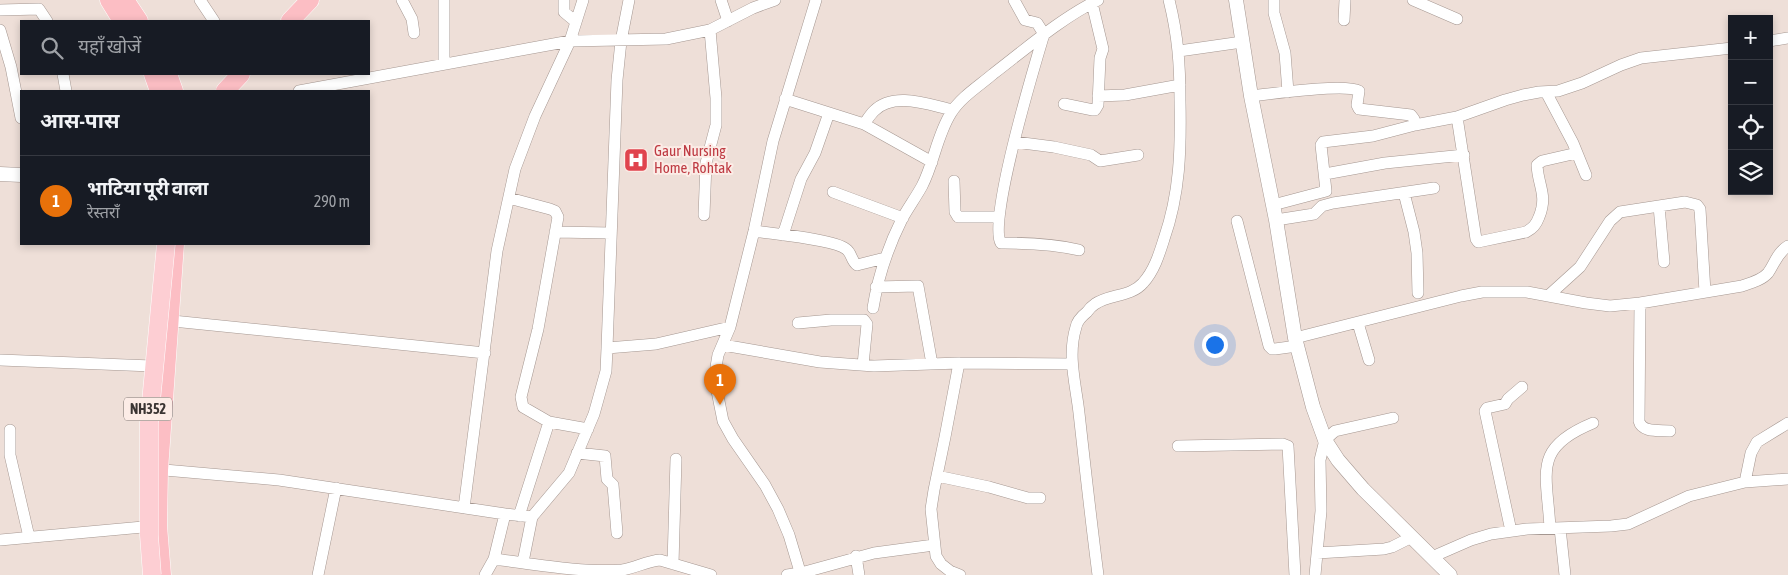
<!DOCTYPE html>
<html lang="hi">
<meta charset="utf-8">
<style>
:root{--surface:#171b24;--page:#242831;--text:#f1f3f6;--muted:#9ea1a6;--line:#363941;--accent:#2563eb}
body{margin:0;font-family:"Asap Condensed","Noto Sans Devanagari",sans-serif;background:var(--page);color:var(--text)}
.controls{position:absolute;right:15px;top:15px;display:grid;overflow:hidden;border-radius:0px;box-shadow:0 2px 8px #0003}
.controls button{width:45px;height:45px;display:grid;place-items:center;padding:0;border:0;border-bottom:1px solid var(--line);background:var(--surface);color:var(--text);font:25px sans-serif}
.you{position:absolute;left:1214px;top:344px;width:18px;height:18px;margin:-12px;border:4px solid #fff;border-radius:50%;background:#1a73e8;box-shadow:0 0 0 8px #1a73e833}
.badge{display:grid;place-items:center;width:32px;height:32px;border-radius:50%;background:var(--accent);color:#fff;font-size:16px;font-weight:700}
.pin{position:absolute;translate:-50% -41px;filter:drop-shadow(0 1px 2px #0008)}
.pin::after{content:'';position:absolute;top:26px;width:18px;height:15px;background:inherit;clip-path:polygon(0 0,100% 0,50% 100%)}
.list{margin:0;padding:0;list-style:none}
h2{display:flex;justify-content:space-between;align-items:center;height:65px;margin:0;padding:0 20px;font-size:21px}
h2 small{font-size:16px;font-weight:400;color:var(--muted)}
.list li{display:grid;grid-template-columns:32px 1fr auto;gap:15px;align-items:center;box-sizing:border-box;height:90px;padding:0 20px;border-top:1px solid var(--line)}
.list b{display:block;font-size:19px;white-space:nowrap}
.list p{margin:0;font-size:16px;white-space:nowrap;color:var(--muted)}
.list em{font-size:16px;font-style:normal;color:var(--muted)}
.icon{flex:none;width:28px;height:28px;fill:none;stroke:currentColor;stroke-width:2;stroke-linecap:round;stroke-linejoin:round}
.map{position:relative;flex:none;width:1788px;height:575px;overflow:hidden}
.search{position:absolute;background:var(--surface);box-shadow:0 2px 8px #0003;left:20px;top:20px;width:350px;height:55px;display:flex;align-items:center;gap:12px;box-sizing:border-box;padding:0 18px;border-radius:0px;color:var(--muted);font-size:19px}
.panel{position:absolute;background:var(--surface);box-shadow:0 2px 8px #0003;left:20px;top:90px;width:350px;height:155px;border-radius:0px}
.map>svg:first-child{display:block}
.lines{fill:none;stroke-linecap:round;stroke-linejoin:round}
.minor-casing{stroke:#a59791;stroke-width:12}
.tertiary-casing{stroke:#a59791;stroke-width:15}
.trunk-casing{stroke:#fff;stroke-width:19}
.minor{stroke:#fff;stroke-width:11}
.tertiary{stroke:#fff;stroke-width:14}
.trunk{stroke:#fcbec4;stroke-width:18}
.primary-bridge-casing{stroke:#fff;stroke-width:19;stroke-linecap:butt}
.primary-bridge{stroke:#fdced3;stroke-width:18}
.labels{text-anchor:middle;stroke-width:4;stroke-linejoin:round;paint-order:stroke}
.shield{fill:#fcece6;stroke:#756c69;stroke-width:1}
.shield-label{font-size:14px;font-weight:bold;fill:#3b3533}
.health-label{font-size:15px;fill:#be3a42;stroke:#fcece6;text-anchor:start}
</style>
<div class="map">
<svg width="1788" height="575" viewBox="0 0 1788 575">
<rect width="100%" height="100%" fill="#eedfd8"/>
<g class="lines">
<defs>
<path id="minor" d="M 200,0 L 214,21
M 402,0 L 412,19 L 414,33
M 444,0 L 444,63
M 564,0 L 564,12 L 576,22
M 721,0 L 728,21
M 1014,0 L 1025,20 L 1037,23 L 1044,34 C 1035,64 987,223 1001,243 L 1004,243 C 1029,243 1054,244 1079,250
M 1274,0 L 1274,13 L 1285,53 L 1288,92
M 1413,0 L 1457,19
M 0,10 L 39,9 L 47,21
M 1344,20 L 1345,0
M 0,30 L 11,67 L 21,118
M 1769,41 L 1788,38
M 1179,51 L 1242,42
M 63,74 L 66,91
M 299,91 L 570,41 L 666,39 L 710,30 L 753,8 L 775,0
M 1546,92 L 1573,143 L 1586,175
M 1098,96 L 1125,95 L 1180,85
M 1251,96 C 1270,94 1346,83 1359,91 L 1357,105 L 1359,109 L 1411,115 L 1414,119 L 1415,125 L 1457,117 L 1505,100 L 1523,95 L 1539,92 L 1558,91 L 1582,83 L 1621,65 L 1641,58 L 1732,48
M 785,99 L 864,124 C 867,120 870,115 874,111 C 894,91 929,105 953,110
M 1064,104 L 1093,110 L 1095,110 L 1098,105 L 1100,58 L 1103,49 L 1092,3
M 1457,117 L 1476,239 L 1478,242 L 1526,232 C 1533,228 1536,225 1539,217 C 1548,195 1538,186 1537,165 L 1542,161 L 1577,153
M 864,124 L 932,162
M 1015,142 L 1054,147 L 1091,155 L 1100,161 L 1138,155
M 1325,174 L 1385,163 L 1464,155
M 954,181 L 955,212 L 958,217 L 999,217
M 833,192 L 903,218
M 1404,193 L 1414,232 L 1417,253 L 1418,293
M 509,198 L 550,209 L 555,211 L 558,217 L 538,329 L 521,397 L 523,407 L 549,422 L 588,429
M 1273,205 L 1326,191 L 1321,145 L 1323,142 L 1373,136 L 1415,125
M 1659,206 L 1664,262
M 704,215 L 706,163 L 716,125 L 716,98 L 710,30
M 1276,220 L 1314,214 L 1322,206 L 1333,203 L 1434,188
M 1237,221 L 1269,346 L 1272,349 L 1275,349 L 1297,346
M 754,231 C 773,234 833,239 846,249 C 852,253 851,261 857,265 L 885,258
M 555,232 L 611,233
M 783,235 L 801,179 L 815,153 L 829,113
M 876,287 L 918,286 L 932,364
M 1548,296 L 1580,267 L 1610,221 L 1620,212 L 1685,202 L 1697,205 L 1700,209 L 1705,292
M 1640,303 L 1639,421 C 1642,433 1660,430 1670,431
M 873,308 C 878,277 888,247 902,219 C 908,208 916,197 922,186 C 934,163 937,135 951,113 C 961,97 979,86 993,74 C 1027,48 1060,19 1098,0
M 163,320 L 485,353
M 798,323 L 831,320 L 864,320 L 867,324 L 863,365
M 1358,323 L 1369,360
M 1295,338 L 1461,296 L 1482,292 L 1527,292 L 1586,303 L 1610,306 L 1640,303 L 1742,286 C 1751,283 1762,280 1768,273 C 1775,263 1777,253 1788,246
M 723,345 L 820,362 L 874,366 L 959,363 L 1072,364
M 607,348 L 656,344 L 730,327
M 0,360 L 152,366
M 959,363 L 945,437 L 934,490 L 931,509 L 936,556 L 941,564 L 950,571 L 960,575
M 10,430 L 10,455 L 29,537
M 1178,446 L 1283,444 L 1288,446 L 1295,575
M 577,453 L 605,456 L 607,479 L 613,485 L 617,533
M 153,469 L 279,480 L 505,514
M 937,476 L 989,487 L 1028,498 L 1040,498
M 1745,482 L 1751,453 L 1757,442 L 1788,423
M 464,508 L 497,251 L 515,169 L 535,116 L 570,41 L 583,0
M 519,516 L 549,422
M 1550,528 C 1547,472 1532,448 1593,423
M 1560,528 L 1565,575
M 1511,531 L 1485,411 L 1487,408 L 1505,404 L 1508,399 L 1522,387
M 0,540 L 143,527
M 1317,553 L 1384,549 L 1392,547 L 1412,537
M 856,556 L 859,575
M 1432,557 L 1471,540 L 1491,534 L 1527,529 L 1611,526 L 1628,524 L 1689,496 L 1745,482 L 1788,479
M 494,559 C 534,564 582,573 622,570 C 635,568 647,561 660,560 L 711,575
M 523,562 L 532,517
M 673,564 L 676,459
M 318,575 L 336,488
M 485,575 L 494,559 L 505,514 L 532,517 L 569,473 L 594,414 L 606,371 L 607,348 L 617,80 L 621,41 L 629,0
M 787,575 L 801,573 L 874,553 L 934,545
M 801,575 L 789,535 L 778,509 L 765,485 L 733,439 L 723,421 L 715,381 L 716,367 L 718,355 L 730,327 L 754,231 L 773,141 L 816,0
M 1098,575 C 1091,521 1085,467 1079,413 C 1076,385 1067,356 1076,327 C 1077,321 1082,316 1087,312 C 1089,309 1092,306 1095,304 C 1109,294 1131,297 1143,283 C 1154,271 1159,255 1164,239 C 1180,193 1181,150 1180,101 C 1180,65 1178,36 1169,0
M 1315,575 L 1321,511 L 1320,460 L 1325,440 L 1335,431 L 1393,418"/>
<path id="tertiary" d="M 1236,0 L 1251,96 L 1276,220 L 1295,338 L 1313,407 L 1325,440 L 1338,460 L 1363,489 L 1450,575
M 0,174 L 21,175"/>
<path id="trunk" d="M 109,0 L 122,21
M 125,0 L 139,21
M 290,21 L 310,0
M 153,74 L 159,91
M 168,74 L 174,91
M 225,91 L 241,74
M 162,575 L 158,526 L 159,470 L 175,244"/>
</defs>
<use href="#minor" class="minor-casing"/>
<use href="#tertiary" class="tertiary-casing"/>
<use href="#trunk" class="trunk-casing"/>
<use href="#minor" class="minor"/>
<use href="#tertiary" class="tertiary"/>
<use href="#trunk" class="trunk"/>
<defs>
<path id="primary-bridge" d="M 152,575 L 149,535 L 149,423 L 166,244"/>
</defs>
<use href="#primary-bridge" class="primary-bridge-casing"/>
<use href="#primary-bridge" class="primary-bridge"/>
</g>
<defs>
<symbol id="hospital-square" viewBox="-11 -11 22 22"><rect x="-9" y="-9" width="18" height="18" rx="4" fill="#e0444e" stroke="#fcece6"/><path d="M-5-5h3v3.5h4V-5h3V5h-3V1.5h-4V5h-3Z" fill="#fff"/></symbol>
</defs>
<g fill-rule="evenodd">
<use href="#hospital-square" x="622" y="146" width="28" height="28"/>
</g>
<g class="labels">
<rect class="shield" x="124" y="397.5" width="48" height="23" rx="4"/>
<g class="shield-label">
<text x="148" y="414">NH352</text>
</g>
<g class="health-label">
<text x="654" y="156">Gaur Nursing<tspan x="654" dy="17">Home, Rohtak</tspan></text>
</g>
</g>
</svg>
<div class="controls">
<button>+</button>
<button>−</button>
<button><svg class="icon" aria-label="locate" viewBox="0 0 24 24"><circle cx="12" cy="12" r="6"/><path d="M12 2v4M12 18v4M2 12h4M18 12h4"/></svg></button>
<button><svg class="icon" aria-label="layers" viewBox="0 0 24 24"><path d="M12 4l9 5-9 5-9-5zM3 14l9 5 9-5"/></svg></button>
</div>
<div class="you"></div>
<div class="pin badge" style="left:720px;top:405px;background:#e8710a">1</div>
<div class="search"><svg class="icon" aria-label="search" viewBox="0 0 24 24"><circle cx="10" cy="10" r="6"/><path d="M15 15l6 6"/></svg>यहाँ खोजें</div>
<section class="panel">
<h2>आस-पास<small></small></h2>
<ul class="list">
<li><span class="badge" style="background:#e8710a">1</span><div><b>भाटिया पूरी वाला</b><p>रेस्तराँ</p></div><em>290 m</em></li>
</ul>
</section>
</div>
